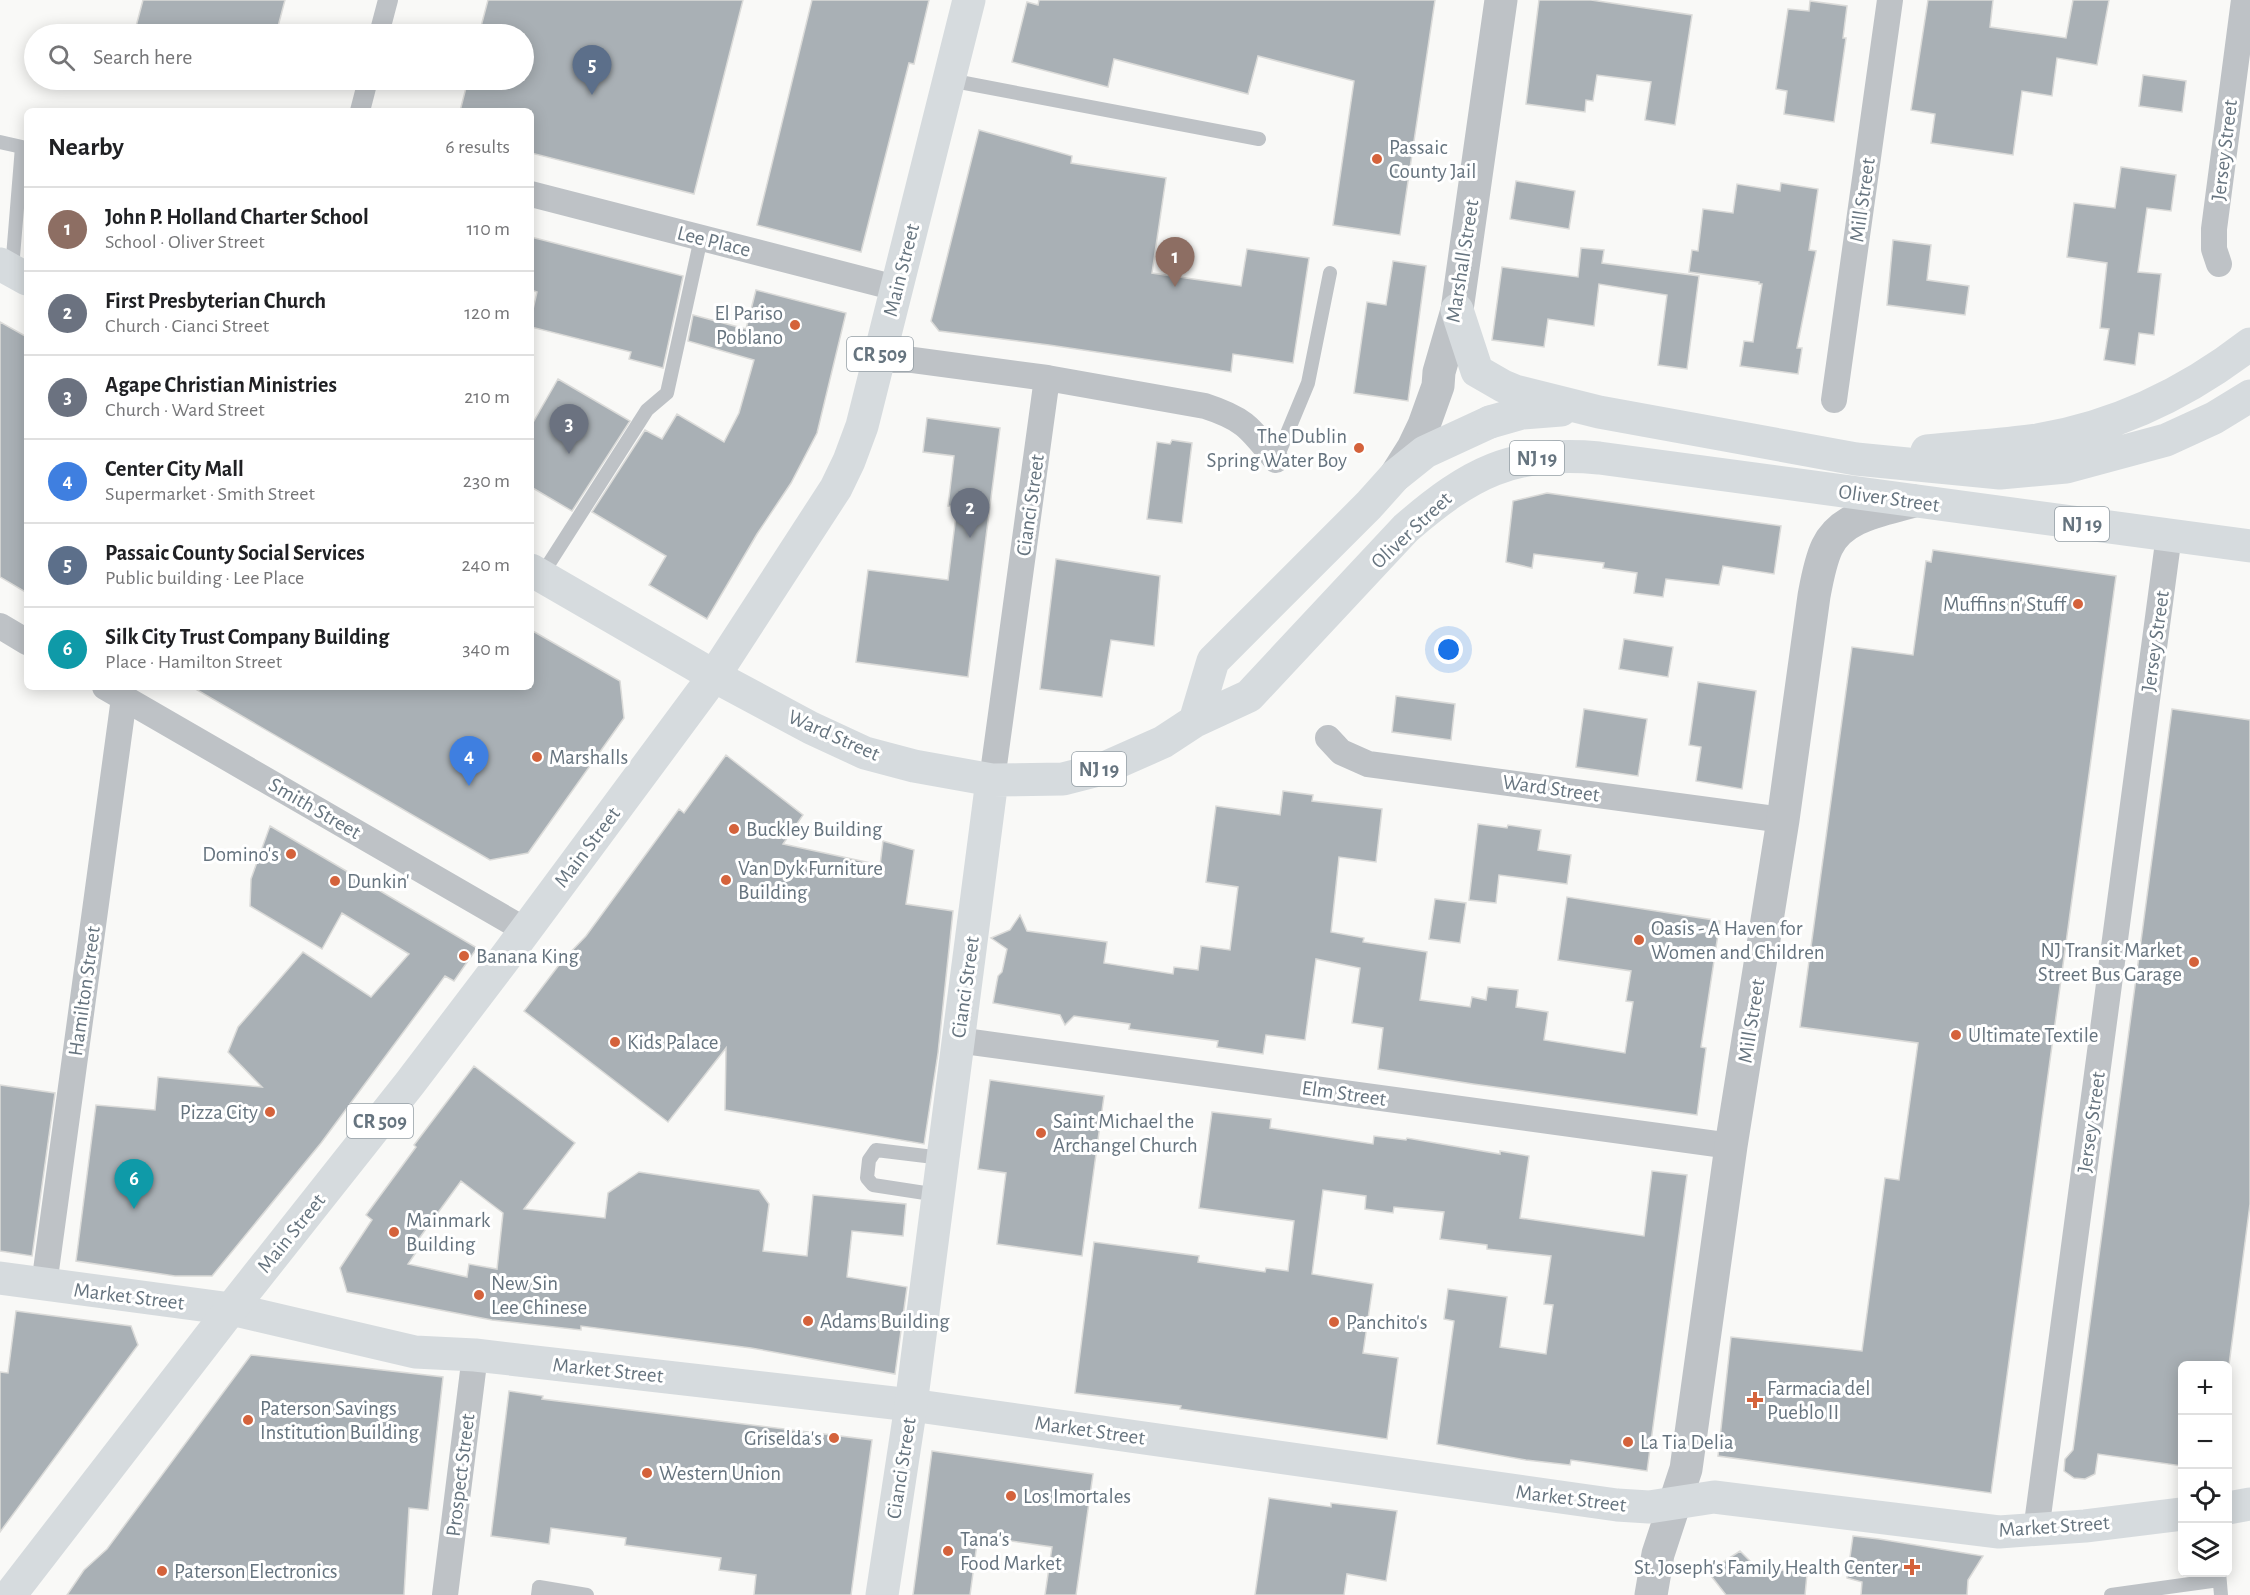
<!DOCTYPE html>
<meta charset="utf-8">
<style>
:root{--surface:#fff;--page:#f6f6f6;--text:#202124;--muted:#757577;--line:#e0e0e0;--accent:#d4623b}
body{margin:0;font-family:"Alegreya Sans",sans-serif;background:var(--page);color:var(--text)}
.controls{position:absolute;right:18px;bottom:18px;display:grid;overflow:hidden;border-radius:9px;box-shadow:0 3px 15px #0003}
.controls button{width:54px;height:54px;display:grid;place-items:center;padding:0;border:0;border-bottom:2px solid var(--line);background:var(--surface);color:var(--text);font:30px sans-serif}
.you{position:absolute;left:1449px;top:650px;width:21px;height:21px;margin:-15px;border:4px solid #fff;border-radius:50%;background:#1a73e8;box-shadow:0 0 0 9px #1a73e833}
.badge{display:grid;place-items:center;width:39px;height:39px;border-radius:50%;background:var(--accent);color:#fff;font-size:20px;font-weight:700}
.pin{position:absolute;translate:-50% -50px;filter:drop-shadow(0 2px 3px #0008)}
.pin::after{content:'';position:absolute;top:32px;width:21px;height:18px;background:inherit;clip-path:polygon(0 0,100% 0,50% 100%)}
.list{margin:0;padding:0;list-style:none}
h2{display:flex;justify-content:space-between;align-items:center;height:78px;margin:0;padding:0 24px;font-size:26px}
h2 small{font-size:20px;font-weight:400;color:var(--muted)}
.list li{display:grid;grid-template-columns:39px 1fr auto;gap:18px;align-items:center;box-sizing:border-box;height:84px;padding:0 24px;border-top:2px solid var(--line)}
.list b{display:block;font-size:22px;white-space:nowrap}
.list p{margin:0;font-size:20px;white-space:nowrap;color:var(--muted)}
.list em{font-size:20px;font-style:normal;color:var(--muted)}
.icon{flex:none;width:33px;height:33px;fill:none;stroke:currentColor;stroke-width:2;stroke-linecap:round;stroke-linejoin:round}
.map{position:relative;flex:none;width:2250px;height:1595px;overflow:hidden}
.search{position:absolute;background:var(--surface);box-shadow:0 3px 15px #0003;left:24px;top:24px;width:510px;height:66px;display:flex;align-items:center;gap:15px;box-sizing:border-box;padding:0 21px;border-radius:33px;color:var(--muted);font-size:22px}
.panel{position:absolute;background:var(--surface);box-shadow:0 3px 15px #0003;left:24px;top:108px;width:510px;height:582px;border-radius:9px}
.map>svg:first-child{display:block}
.building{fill:#a9b0b5;stroke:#dbdbd9;stroke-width:1.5;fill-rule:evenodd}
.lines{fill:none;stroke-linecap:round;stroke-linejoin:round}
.service{stroke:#bec2c6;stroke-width:14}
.pedestrian{stroke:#bec2c6;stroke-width:20}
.minor{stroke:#bec2c6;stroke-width:26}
.tertiary{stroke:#bec2c6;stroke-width:33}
.secondary{stroke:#d6dbde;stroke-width:33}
.primary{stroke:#d6dbde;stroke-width:33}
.motorway{stroke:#d6dbde;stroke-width:33}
.poi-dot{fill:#d4623b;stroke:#fff;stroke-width:2}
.labels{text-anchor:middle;stroke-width:6;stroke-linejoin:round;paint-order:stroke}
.shield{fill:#fff;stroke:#949ea5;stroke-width:1.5}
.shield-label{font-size:20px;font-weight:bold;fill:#66747f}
.poi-label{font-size:21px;fill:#66747f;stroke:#fff;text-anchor:start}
.street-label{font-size:21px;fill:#66747f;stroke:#fff}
</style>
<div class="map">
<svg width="2250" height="1595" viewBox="0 0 2250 1595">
<rect width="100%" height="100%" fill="#f9f9f7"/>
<path class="building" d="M 143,0 L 285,0 L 276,34 L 134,34 Z
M 488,0 L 743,0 L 694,194 L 531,153 L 531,111 L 460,111 L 468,80 L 524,80 L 524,34 L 479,34 Z
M 812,0 L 929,0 L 914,64 L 909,63 L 861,252 L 757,225 Z
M 1039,0 L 1435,0 L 1400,235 L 1333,225 L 1354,81 L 1258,56 L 1248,94 L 1114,59 L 1108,87 L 1012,62 L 1027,2 L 1038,5 Z
M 1539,0 L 1591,0 L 1692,15 L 1675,125 L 1645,120 L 1651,82 L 1597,75 L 1593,101 L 1586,100 L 1585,112 L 1526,104 Z
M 1928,0 L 1993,0 L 1990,27 L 2066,38 L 2073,0 L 2109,0 L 2097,65 L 2057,58 L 2052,96 L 2022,91 L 2013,155 L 1931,143 L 1935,114 L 1911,110 Z
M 1810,1 L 1847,6 L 1843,38 L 1846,38 L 1834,122 L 1784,114 L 1787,91 L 1776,89 L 1788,9 L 1809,11 Z
M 2143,75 L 2186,81 L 2182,112 L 2139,106 Z
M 979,130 L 1072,156 L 1071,163 L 1166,178 L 1152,273 L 1241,286 L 1247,249 L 1309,258 L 1293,363 L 1233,354 L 1231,372 L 1049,345 L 939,331 L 931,321 Z
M 2121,167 L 2176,175 L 2171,211 L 2147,208 L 2138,272 L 2161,274 L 2154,335 L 2139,333 L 2135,365 L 2104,360 L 2109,329 L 2100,328 L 2107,263 L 2067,257 L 2074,203 L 2115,208 Z
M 1516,181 L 1575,191 L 1569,229 L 1510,219 Z
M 1781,183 L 1818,189 L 1809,250 L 1816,251 L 1797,348 L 1802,348 L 1798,374 L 1740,366 L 1744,341 L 1753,342 L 1762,284 L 1759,284 L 1759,282 L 1689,272 L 1692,250 L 1698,251 L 1703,209 L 1733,213 L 1737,184 L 1780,191 Z
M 531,237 L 683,276 L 663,368 L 629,359 L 631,352 L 531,327 L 531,318 L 537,292 L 531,290 Z
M 1893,240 L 1931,245 L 1927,280 L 1969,286 L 1965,315 L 1887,305 Z
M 1581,248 L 1604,250 L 1602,263 L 1699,276 L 1687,369 L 1658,365 L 1667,295 L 1599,284 L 1594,326 L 1548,319 L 1544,347 L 1492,340 L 1502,267 L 1578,277 Z
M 1393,261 L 1426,266 L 1408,401 L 1354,393 L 1367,302 L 1386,305 Z
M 756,290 L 846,313 L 817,433 L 791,483 L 757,534 L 707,619 L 649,585 L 666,556 L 592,512 L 645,430 L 662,439 L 677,414 L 724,442 L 739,413 L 754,360 L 688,341 L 693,315 L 746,329 Z
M 0,322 L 27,337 L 27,593 L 0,577 Z
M 558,379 L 630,421 L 572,511 L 531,487 L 531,426 Z
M 927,418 L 1000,428 L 968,677 L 856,662 L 868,570 L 948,580 L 957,507 L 948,506 L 954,456 L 923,452 Z
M 1172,440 L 1192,443 L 1182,523 L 1147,519 L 1157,442 L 1170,444 Z
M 1547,493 L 1781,526 L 1774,574 L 1723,566 L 1719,585 L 1666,579 L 1663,597 L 1634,593 L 1637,573 L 1603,568 L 1604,563 L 1534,554 L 1532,568 L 1506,562 L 1513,501 Z
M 1933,550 L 2116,576 L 1991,1493 L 1718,1456 L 1731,1337 L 1862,1351 L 1885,1178 L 1899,1180 L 1918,1043 L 1800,1027 L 1852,647 L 1913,655 L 1926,561 L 1931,562 Z
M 1056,559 L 1160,576 L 1154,646 L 1111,640 L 1102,697 L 1040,689 Z
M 531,630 L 620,681 L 624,718 L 528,853 L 490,860 L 192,687 L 531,687 Z
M 1624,639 L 1673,647 L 1668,677 L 1619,669 Z
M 1698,682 L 1756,691 L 1742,789 L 1696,781 L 1701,747 L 1689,745 Z
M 1396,696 L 1455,704 L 1451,740 L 1392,732 Z
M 1584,709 L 1647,719 L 1638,776 L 1576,767 Z
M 2172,709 L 2250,720 L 2250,1204 L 2229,1365 L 2182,1365 L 2182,1466 L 2098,1454 L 2095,1474 L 2085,1479 L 2074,1478 L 2064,1471 L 2065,1459 L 2073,1450 Z
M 726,755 L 803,815 L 783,844 L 880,865 L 883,841 L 914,850 L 906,904 L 953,911 L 938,1053 L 924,1144 L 725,1110 L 726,1048 L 668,1122 L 524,1011 L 562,961 L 586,936 L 679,809 L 684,813 Z
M 1283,791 L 1313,795 L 1312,801 L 1382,809 L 1376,862 L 1339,857 L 1331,932 L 1364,938 L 1363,942 L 1427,952 L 1420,1000 L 1470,1007 L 1472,997 L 1486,1000 L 1488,987 L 1518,990 L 1516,1007 L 1548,1012 L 1544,1040 L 1625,1053 L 1633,1002 L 1626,1001 L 1631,971 L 1558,960 L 1567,897 L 1720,921 L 1701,1047 L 1706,1048 L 1697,1115 L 1473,1084 L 1378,1069 L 1383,1028 L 1352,1023 L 1360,968 L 1316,959 L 1305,1040 L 1266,1035 L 1263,1054 L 1217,1047 L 1218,1041 L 1129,1029 L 1130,1024 L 1074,1016 L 1065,1025 L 1060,1015 L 993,1003 L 998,976 L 1002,972 L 1007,949 L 991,938 L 1010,930 L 1020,915 L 1027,931 L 1107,942 L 1104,963 L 1173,974 L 1174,967 L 1198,970 L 1201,946 L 1230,950 L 1238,887 L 1206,882 L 1216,806 L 1280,815 Z
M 1478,824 L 1507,828 L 1508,825 L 1541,830 L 1538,850 L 1571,855 L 1567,884 L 1499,875 L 1496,903 L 1469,900 Z
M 270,826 L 477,948 L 454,981 L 445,976 L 321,1143 L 212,1276 L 175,1276 L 76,1261 L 96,1105 L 155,1110 L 158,1077 L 262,1087 L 228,1052 L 238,1027 L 303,952 L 371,997 L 409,954 L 342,913 L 322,949 L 250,906 L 251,879 Z
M 1435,899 L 1466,903 L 1460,943 L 1429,939 Z
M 474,1066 L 575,1143 L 524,1209 L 605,1218 L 608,1193 L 639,1172 L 759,1190 L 769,1204 L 763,1251 L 807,1256 L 813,1195 L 906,1204 L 903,1236 L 852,1231 L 847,1277 L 907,1287 L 895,1374 L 751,1348 L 581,1326 L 581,1330 L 492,1320 L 347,1292 L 340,1268 L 372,1220 L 366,1215 L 416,1147 L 414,1145 ZM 461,1181 L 503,1213 L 497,1269 L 469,1264 L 467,1277 L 408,1264 L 419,1248 L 415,1244 Z
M 990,1080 L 1104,1096 L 1082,1256 L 997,1244 L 1006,1173 L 978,1169 Z
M 0,1085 L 55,1093 L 32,1256 L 0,1251 Z
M 1212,1112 L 1271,1119 L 1270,1128 L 1373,1144 L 1374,1136 L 1406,1140 L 1407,1138 L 1500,1154 L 1500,1151 L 1529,1156 L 1520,1218 L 1644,1236 L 1652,1171 L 1687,1175 L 1647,1471 L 1571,1460 L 1570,1465 L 1526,1460 L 1437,1444 L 1454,1321 L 1444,1319 L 1448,1289 L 1507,1297 L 1500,1347 L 1546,1354 L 1553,1305 L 1544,1304 L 1551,1256 L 1487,1249 L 1487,1245 L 1440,1239 L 1444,1212 L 1394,1207 L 1393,1213 L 1365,1209 L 1366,1196 L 1323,1190 L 1312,1274 L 1373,1284 L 1363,1353 L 1398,1358 L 1387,1439 L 1180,1409 L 1181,1406 L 1075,1393 L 1094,1242 L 1199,1256 L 1198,1262 L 1265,1272 L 1266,1268 L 1288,1271 L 1294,1221 L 1199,1208 Z
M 16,1311 L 131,1326 L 138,1345 L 0,1532 L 0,1372 L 8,1373 Z
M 251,1355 L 443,1377 L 428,1510 L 409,1508 L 404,1595 L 67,1595 L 84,1570 L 107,1549 Z
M 509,1391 L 543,1396 L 542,1399 L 872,1440 L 851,1595 L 754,1595 L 756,1575 L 719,1570 L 721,1558 L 625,1545 L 626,1538 L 551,1528 L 549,1544 L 491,1536 Z
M 932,1451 L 1093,1474 L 1076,1595 L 1045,1595 L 1052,1547 L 978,1536 L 970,1595 L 913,1595 Z
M 1269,1498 L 1331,1507 L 1331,1503 L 1397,1511 L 1386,1581 L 1347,1574 L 1344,1595 L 1255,1595 Z
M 1853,1536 L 1879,1539 L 1983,1556 L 1968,1580 L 1967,1595 L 1861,1595 L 1862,1582 L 1847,1578 Z
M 1740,1551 L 1755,1566 L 1807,1574 L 1805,1595 L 1726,1595 L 1708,1572 Z"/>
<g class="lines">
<path class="service" d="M 949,80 L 1259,139
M 0,142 L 22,147 L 12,269
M 1276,460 L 1308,383 L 1330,273
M 541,576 L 647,410 L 667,393 L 701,238
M 938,1195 L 873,1185 L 867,1178 L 869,1160 L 876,1150 L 942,1158
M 2219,1572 L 2221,1595
M 538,1595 L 539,1587 L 587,1595
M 2111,1595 L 2219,1580"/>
<path class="pedestrian" d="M 379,34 L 388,0
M 360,111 L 368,80"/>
<path class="minor" d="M 531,194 L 896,288
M 2219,264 L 2214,249 L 2214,229 L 2244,0
M 878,360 L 913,360 L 1047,378 L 1205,406 C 1245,419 1250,428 1276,460
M 1834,400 L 1890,0
M 0,626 L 27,642
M 105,687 L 525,930
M 1328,738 L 1341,752 L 1368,764 L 1783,820
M 992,780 L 1047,378
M 957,1040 L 1731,1146
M 44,1285 L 124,698
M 2036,1531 L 2169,535
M 445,1595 L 475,1355"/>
<path class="tertiary" d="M 1396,475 L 1413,448 L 1424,425 L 1438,386 L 1439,372 L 1457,310 L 1501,0
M 1651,1595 L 1658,1554 L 1686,1469 L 1731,1146 L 1783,820 L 1814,596 C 1817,580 1820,562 1827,547 C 1842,515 1884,510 1914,501"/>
<path class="secondary" d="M 0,1278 L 231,1309 L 415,1352 L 475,1355 L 911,1405 L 1617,1505 L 1649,1507 L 1714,1497 L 1999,1532 L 2085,1526 L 2182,1514
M 2228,1508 L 2250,1504"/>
<path class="primary" d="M 0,264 L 27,279
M 531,570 L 714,676 L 811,728 L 865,753 L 914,766 L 992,780 L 1063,779 L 1102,769 L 1163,742 L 1195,721 L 1249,696 L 1406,528 C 1470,473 1512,450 1599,458 L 2250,546
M 1195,721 L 1213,661 L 1369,505 L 1395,476 L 1425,452 L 1490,422
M 10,1595 L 231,1309 L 410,1083 L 502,962 L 714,676 L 836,488 L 849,461 L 862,426 L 969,0
M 882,1595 L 911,1405 L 992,780"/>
<path class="motorway" d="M 1457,310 L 1477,371 L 1503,386 L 1515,391 L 1599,412 L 1856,459 L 2000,473 L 2066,467 L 2166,440 L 2214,418 L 2250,396
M 1490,422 L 1522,413 L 1561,410
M 1927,451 C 1964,447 2001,445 2037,440 C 2116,427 2188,392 2250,344"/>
</g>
<g class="poi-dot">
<circle cx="1377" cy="159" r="6"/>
<circle cx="795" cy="325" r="6"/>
<circle cx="1359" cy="448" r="6"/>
<circle cx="2078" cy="604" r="6"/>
<circle cx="537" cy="757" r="6"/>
<circle cx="734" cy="829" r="6"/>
<circle cx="291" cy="854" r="6"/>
<circle cx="726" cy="880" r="6"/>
<circle cx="335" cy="881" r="6"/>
<circle cx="1639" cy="940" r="6"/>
<circle cx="464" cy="956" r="6"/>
<circle cx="2194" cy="962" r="6"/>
<circle cx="1956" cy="1035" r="6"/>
<circle cx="615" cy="1042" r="6"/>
<circle cx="270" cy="1112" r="6"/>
<circle cx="1041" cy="1133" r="6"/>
<circle cx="394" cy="1232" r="6"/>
<circle cx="479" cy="1295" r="6"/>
<circle cx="808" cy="1321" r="6"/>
<circle cx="1334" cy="1322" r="6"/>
<path d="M1752 1391h6v6h6v6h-6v6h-6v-6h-6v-6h6z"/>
<circle cx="248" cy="1420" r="6"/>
<circle cx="834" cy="1438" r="6"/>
<circle cx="1628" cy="1442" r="6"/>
<circle cx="647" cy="1473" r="6"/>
<circle cx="1011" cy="1496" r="6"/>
<circle cx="948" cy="1551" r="6"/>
<path d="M1909 1558h6v6h6v6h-6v6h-6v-6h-6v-6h6z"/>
<circle cx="162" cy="1571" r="6"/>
</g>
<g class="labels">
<g class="shield">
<rect x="847" y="337" width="66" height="34" rx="4.5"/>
<rect x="1510" y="441" width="54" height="34" rx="4.5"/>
<rect x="2055" y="507" width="54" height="34" rx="4.5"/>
<rect x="1072" y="752" width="54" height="34" rx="4.5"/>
<rect x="347" y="1104" width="66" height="34" rx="4.5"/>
</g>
<g class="shield-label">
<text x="880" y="361">CR 509</text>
<text x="1537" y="465">NJ 19</text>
<text x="2082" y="531">NJ 19</text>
<text x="1099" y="776">NJ 19</text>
<text x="380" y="1128">CR 509</text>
</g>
<g class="poi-label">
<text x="1389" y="154">Passaic<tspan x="1389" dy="24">County Jail</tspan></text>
<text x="783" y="320" text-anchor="end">El Pariso<tspan x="783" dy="24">Poblano</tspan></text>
<text x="1347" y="443" text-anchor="end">The Dublin<tspan x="1347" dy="24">Spring Water Boy</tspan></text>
<text x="2066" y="611" text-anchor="end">Muffins n' Stuff</text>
<text x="549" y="764">Marshalls</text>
<text x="746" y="836">Buckley Building</text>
<text x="279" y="861" text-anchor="end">Domino's</text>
<text x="738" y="875">Van Dyk Furniture<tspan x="738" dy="24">Building</tspan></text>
<text x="347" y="888">Dunkin'</text>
<text x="1651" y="935">Oasis - A Haven for<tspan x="1651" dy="24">Women and Children</tspan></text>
<text x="2182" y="957" text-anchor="end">NJ Transit Market<tspan x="2182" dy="24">Street Bus Garage</tspan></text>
<text x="476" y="963">Banana King</text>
<text x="1968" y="1042">Ultimate Textile</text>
<text x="627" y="1049">Kids Palace</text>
<text x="258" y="1119" text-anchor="end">Pizza City</text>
<text x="1053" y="1128">Saint Michael the<tspan x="1053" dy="24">Archangel Church</tspan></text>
<text x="406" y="1227">Mainmark<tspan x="406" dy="24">Building</tspan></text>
<text x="491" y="1290">New Sin<tspan x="491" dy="24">Lee Chinese</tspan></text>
<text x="820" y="1328">Adams Building</text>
<text x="1346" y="1329">Panchito's</text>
<text x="1767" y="1395">Farmacia del<tspan x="1767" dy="24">Pueblo II</tspan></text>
<text x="260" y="1415">Paterson Savings<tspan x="260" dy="24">Institution Building</tspan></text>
<text x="822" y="1445" text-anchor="end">Griselda's</text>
<text x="1640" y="1449">La Tia Delia</text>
<text x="659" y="1480">Western Union</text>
<text x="1023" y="1503">Los Imortales</text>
<text x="960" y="1546">Tana's<tspan x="960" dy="24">Food Market</tspan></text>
<text x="1898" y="1574" text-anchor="end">St. Joseph's Family Health Center</text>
<text x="174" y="1578">Paterson Electronics</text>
</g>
<g class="street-label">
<text transform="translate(2224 150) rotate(-83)" y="7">Jersey Street</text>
<text transform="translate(1862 200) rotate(-82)" y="7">Mill Street</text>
<text transform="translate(714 241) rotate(14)" y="7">Lee Place</text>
<text transform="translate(1462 261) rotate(-81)" y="7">Marshall Street</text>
<text transform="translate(901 270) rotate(-76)" y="7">Main Street</text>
<text transform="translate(1889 498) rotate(8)" y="7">Oliver Street</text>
<text transform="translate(1030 505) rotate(-82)" y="7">Cianci Street</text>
<text transform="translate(1411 530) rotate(-43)" y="7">Oliver Street</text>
<text transform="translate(2155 641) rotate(-82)" y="7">Jersey Street</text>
<text transform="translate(834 735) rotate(24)" y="7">Ward Street</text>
<text transform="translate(1551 788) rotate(8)" y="7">Ward Street</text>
<text transform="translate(315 808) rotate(30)" y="7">Smith Street</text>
<text transform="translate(587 847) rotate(-53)" y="7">Main Street</text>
<text transform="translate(965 987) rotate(-82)" y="7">Cianci Street</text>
<text transform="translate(84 991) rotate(-82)" y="7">Hamilton Street</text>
<text transform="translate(1751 1021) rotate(-81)" y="7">Mill Street</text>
<text transform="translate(1344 1093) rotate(8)" y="7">Elm Street</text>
<text transform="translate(2091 1122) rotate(-82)" y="7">Jersey Street</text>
<text transform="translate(291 1233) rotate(-51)" y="7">Main Street</text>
<text transform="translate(129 1296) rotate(7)" y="7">Market Street</text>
<text transform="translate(608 1370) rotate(6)" y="7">Market Street</text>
<text transform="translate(1090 1430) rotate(8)" y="7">Market Street</text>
<text transform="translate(901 1468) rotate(-81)" y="7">Cianci Street</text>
<text transform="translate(460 1475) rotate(-83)" y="7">Prospect Street</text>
<text transform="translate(1571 1498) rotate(7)" y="7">Market Street</text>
<text transform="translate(2054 1526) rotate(-4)" y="7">Market Street</text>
</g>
</g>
</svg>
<div class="controls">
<button>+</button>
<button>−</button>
<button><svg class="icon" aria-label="locate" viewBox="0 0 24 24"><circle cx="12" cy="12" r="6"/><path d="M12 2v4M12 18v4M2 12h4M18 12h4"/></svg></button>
<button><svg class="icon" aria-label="layers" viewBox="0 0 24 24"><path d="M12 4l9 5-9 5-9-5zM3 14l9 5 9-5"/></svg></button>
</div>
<div class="you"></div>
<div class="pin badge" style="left:1175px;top:287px;background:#8d6e63">1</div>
<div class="pin badge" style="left:970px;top:538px;background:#6b7280">2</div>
<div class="pin badge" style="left:569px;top:454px;background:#6b7280">3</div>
<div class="pin badge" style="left:469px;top:786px;background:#3f7fe0">4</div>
<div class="pin badge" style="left:592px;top:95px;background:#5c6f8a">5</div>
<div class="pin badge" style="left:134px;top:1209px;background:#0f9aa8">6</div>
<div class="search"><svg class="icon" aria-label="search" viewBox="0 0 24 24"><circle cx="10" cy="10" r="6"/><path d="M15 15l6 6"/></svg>Search here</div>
<section class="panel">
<h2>Nearby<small>6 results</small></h2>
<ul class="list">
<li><span class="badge" style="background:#8d6e63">1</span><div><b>John P. Holland Charter School</b><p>School · Oliver Street</p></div><em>110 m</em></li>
<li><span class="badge" style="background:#6b7280">2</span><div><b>First Presbyterian Church</b><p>Church · Cianci Street</p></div><em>120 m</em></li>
<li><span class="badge" style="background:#6b7280">3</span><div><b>Agape Christian Ministries</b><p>Church · Ward Street</p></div><em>210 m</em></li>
<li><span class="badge" style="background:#3f7fe0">4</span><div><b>Center City Mall</b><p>Supermarket · Smith Street</p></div><em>230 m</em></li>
<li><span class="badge" style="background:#5c6f8a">5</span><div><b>Passaic County Social Services</b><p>Public building · Lee Place</p></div><em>240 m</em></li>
<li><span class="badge" style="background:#0f9aa8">6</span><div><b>Silk City Trust Company Building</b><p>Place · Hamilton Street</p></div><em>340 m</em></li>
</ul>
</section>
</div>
